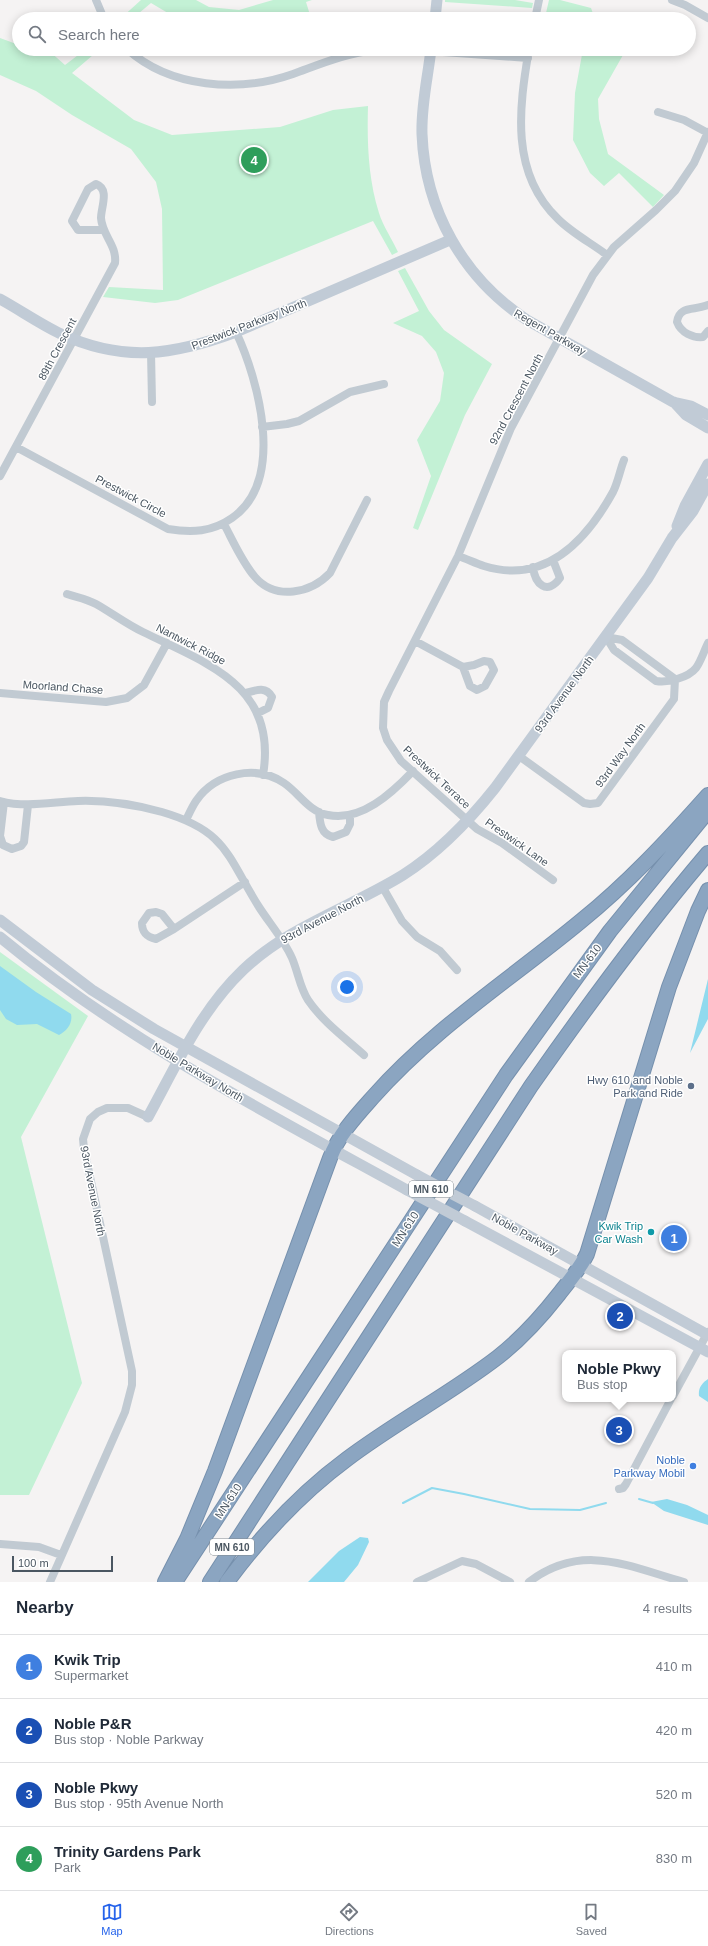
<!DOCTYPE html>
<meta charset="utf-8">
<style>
:root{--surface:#fff;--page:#f2f2f3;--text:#1f2937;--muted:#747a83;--line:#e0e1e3;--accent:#2563eb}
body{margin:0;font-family:Helvetica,sans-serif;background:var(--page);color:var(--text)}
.scale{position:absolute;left:12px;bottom:10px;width:101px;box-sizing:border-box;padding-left:4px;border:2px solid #4a5661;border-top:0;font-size:11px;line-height:14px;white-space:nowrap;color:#4a5661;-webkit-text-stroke:3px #fff;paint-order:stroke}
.you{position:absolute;left:347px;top:987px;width:14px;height:14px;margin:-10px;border:3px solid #fff;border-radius:50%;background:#1a73e8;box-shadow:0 0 0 6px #1a73e833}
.badge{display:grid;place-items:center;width:26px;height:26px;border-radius:50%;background:var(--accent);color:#fff;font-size:13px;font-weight:700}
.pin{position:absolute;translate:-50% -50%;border:2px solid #fff;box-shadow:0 1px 4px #0006}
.popup{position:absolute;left:562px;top:1350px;width:114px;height:52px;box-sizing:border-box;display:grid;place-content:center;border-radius:8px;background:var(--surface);filter:drop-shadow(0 1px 3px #0005);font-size:13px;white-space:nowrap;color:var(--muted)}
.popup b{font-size:15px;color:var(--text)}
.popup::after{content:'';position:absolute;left:50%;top:100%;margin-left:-8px;border:8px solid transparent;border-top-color:var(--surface)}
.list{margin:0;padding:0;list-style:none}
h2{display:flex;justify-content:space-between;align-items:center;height:52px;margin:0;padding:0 16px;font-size:17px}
h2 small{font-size:13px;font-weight:400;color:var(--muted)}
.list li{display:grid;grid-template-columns:26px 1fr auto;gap:12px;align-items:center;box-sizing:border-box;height:64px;padding:0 16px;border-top:1px solid var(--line)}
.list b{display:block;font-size:15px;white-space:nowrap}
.list p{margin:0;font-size:13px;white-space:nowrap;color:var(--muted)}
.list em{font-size:13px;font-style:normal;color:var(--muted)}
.icon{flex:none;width:22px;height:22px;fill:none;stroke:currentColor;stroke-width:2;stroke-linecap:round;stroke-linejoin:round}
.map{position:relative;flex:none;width:708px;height:1582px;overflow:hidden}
.search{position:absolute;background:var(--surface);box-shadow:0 2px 10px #0003;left:12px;right:12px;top:12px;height:44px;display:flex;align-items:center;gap:10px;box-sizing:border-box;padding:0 14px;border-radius:22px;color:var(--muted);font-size:15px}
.sheet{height:308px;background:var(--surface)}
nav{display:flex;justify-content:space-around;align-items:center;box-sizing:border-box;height:56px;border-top:1px solid var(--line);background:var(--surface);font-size:11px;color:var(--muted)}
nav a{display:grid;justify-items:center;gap:2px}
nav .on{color:var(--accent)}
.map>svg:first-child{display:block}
.green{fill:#c3f1d5}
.water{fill:#90daee}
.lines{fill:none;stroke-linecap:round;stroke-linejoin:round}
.stream{stroke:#90daee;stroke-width:2}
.highway-casing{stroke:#7690ad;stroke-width:16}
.street{stroke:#c1cad2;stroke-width:8}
.secondary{stroke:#c1cbd6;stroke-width:11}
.highway{stroke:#8ba5c1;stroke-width:14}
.secondary-bridge{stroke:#c1cbd6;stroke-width:11}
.service-dot{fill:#5c6f8a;stroke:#fff;stroke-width:1.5}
.culture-dot{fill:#0f9aa8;stroke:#fff;stroke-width:1.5}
.shop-dot{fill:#3f7fe0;stroke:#fff;stroke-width:1.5}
.labels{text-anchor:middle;stroke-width:3;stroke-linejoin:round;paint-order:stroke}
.shield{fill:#fff;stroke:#808990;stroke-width:1}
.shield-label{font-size:10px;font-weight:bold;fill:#4a5661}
.street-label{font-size:11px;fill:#4a5661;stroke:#fff}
.service-label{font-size:11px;fill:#4e5e75;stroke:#fff;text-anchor:end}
.culture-label{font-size:11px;fill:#0d838f;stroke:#fff;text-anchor:end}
.shop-label{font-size:11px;fill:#366cbe;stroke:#fff;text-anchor:end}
</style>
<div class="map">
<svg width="708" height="1582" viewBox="0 0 708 1582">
<rect width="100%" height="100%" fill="#f5f3f3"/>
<path class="green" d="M 141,0 L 196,0 L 209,7 L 239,10 L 273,0 L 312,0 L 306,2 L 310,15 L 300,19 L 178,19 L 151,3 L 132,19 L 120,19 Z
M 445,0 L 515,0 L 533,3 L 532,8 L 445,2 Z
M 549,0 L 560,0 L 591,8 L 595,19 L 569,19 L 546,13 Z
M 0,38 L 19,45 L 19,49 L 48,50 L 65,65 L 86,49 L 100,49 L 72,73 L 134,120 L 172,135 L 280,127 L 333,110 L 368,106 C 367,142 368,178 379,213 C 383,226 392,239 398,252 L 392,255 L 373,221 L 178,300 L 155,303 L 103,297 L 109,287 L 163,290 L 162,209 L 156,182 L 131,149 L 72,115 L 36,91 L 0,75 Z
M 583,49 L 617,49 L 623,55 L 598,99 L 599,119 L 608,154 L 664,195 L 653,207 L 619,173 L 604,186 L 590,173 L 573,140 L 575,93 Z
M 405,268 L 429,311 L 444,330 L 492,364 L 465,415 L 418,530 L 413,528 L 431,476 L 417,440 L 440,401 L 444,373 L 436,352 L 422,336 L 393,323 L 419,311 L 398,271 Z
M 0,952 L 88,1016 L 21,1137 L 82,1383 L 29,1495 L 0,1495 Z"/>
<path class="water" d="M 0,966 L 36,992 L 71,1014 C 73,1023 67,1031 59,1035 L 37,1024 L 17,1025 L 6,1019 L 0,1010 Z
M 708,979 L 708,1019 L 690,1053 Z
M 708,1379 L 708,1402 L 699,1396 C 698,1388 702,1383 708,1379 Z
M 667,1499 L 687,1505 L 708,1515 L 708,1525 L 664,1511 L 651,1502 Z
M 360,1537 L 368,1538 L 369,1542 L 358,1565 L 344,1582 L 308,1582 L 339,1551 Z"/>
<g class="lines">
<path class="stream" d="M 639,1499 L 653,1503
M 403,1503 L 432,1488 L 464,1494 L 530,1509 L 580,1510 L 606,1503"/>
<defs>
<path id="highway" d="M 165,1582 L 187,1539 L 215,1471 L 330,1158 C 339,1134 356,1116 373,1097 C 434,1028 511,979 581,921 C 628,883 668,840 708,795
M 175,1582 L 506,1075 L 610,931 L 708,811
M 210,1582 L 531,1086 C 587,1006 645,927 708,853
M 227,1582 C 261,1536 301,1493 347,1459 C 396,1422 450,1394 498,1357 C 521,1339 541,1317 559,1294 C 569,1281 580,1269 587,1254 L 669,987 L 698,911 L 708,890"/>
</defs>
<use href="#highway" class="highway-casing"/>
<path class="street" d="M 96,0 L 104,19
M 672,0 L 685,5 L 708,18
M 535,19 L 539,0
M 127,49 C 170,88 239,93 293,74 C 321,64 346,53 377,50 C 398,48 421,50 443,52 C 471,54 500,56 528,58
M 529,49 C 519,108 510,173 558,219 C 572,233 591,243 607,255
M 658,112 L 684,120 L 708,133
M 708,305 C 695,311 679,305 677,322 C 681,333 693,338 703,337 L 708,331
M 151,352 L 152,402
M 262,427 L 287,424 L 299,421 L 350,392 L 384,384
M 16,447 L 168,529 C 192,533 212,532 232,518 C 286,481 259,381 236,332
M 0,476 L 115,263 C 117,245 102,235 101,218 C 101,207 110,189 96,184 L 88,189 L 72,221 L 78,230 L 103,230
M 224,524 C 233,541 242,562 255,577 C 276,601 311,593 330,573 L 367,500
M 458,556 C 467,559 475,563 484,566 C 545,585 586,541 613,492 C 618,482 620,470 624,460
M 533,567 C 535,584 547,596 560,578 L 553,560
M 67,594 C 76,597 87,599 96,604 C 112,613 126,624 143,632 C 208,664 278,686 263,775
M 606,637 L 614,650 L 656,681 C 667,683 688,678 696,668 C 701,661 704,651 708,643
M 606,637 L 622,640 L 675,679
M 415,641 L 463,667
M 484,661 L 490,662 L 494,670 L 485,686 L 477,690 L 470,686 L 463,667 L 474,665 Z
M 0,693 L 106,702 L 127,698 L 144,685 L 167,643
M 246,693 C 256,690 266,686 272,697 L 268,708 L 258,713
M 519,756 L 584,803 L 590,804 L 598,803 L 674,699 L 675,679
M 0,801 C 26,808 52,802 78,801 C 106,800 136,805 162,812 C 227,831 227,856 259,907 C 270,924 284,940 292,958 C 298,972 300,988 308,1000 C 323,1022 345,1038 364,1055
M 4,802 L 0,836 L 3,845 L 12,849 L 21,846 L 24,842 L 28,805
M 319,812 C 320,824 321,834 333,837 L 346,832 L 350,824 L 350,816
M 186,820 C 189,814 192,807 196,801 C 215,773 256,764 284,783 C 299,793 309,812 328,815 C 361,822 392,793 413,771
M 553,880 L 502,843 L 477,829 L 401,761 L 387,740 L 383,728 L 384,702 L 389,691 L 458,556 L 511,428 L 593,275 L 614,247 L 656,210 L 675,191 L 694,163 L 708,132
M 382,886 L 402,921 L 417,937 L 440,951 L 457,970
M 156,912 L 162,914 L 174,929 L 156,939 C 147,937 142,933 142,923 L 149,913 Z
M 174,929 L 245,882
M 673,1396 L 708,1332
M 619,1489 L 623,1488 L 626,1484 L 671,1399
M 0,1544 L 39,1547 L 61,1555
M 50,1582 L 125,1412 L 132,1385 L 132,1371 L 84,1149 L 83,1139 L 90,1119 L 98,1112 L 107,1108 L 128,1108 L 148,1117
M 417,1582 L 462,1561 L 476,1564 L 510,1582
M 529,1582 C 582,1542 627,1566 684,1582"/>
<path class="secondary" d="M 435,19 L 437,0
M 431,49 C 428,77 421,105 422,134 C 425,210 463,278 527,320 L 673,402 L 691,406 L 708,415
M 0,299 C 20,310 40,324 61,334 C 124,363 174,355 236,332 L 450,240
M 674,402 L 686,415 L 708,428
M 677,526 L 685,506 L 708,464
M 0,920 L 92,990 L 154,1029 L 417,1175
M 0,937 C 123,1039 267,1113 407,1190
M 148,1117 C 176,1066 200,1011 243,970 C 289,926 350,908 403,875 C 439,852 468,822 495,788 L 648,578 L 672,538 L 693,511 L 708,484
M 475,1206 L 708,1335
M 465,1221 L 708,1352"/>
<use href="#highway" class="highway"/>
<path class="secondary-bridge" d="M 417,1175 L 443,1189
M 407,1190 L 465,1221
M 454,1195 L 475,1206"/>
</g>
<circle class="service-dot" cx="691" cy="1086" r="4"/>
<circle class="culture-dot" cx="651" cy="1232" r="4"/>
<circle class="shop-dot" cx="693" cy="1466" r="4"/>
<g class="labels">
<g class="shield">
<rect x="409" y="1181" width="44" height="16" rx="3"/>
<rect x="210" y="1539" width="44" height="16" rx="3"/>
</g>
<g class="shield-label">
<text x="431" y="1193">MN 610</text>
<text x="232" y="1551">MN 610</text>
</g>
<g class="street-label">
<text transform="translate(249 324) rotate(-21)" y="4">Prestwick Parkway North</text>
<text transform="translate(550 332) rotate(30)" y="4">Regent Parkway</text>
<text transform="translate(57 349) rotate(-62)" y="4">89th Crescent</text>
<text transform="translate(516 399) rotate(-62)" y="4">92nd Crescent North</text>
<text transform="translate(131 496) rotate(28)" y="4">Prestwick Circle</text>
<text transform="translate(191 644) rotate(27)" y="4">Nantwick Ridge</text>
<text transform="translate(63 687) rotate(4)" y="4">Moorland Chase</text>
<text transform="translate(564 694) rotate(-54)" y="4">93rd Avenue North</text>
<text transform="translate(620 755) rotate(-54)" y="4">93rd Way North</text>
<text transform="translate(437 777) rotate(43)" y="4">Prestwick Terrace</text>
<text transform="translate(517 842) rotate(35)" y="4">Prestwick Lane</text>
<text transform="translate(322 919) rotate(-28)" y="4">93rd Avenue North</text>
<text transform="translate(587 961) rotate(-53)" y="4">MN-610</text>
<text transform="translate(198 1072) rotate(31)" y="4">Noble Parkway North</text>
<text transform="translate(93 1191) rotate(79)" y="4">93rd Avenue North</text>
<text transform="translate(405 1229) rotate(-57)" y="4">MN-610</text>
<text transform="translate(525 1234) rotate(29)" y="4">Noble Parkway</text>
<text transform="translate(228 1501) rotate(-57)" y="4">MN-610</text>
</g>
<g class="service-label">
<text x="683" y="1084">Hwy 610 and Noble<tspan x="683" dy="13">Park and Ride</tspan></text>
</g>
<g class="culture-label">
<text x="643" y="1230">Kwik Trip<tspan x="643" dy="13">Car Wash</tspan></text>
</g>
<g class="shop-label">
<text x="685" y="1464">Noble<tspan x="685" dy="13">Parkway Mobil</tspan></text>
</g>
</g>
</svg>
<div class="scale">100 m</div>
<div class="you"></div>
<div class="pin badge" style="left:674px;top:1238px;background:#3f7fe0">1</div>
<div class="pin badge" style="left:620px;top:1316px;background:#1a4fb4">2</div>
<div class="pin badge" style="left:619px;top:1430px;background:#1a4fb4">3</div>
<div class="popup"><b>Noble Pkwy</b>Bus stop</div>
<div class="pin badge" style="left:254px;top:160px;background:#2e9e5b">4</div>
<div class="search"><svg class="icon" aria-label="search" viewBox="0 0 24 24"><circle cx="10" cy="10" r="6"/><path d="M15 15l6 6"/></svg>Search here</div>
</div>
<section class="sheet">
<h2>Nearby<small>4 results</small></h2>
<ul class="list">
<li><span class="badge" style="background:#3f7fe0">1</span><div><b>Kwik Trip</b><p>Supermarket</p></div><em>410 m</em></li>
<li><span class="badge" style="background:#1a4fb4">2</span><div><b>Noble P&amp;R</b><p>Bus stop · Noble Parkway</p></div><em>420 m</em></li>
<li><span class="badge" style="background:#1a4fb4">3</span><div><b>Noble Pkwy</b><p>Bus stop · 95th Avenue North</p></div><em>520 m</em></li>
<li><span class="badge" style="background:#2e9e5b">4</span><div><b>Trinity Gardens Park</b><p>Park</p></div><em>830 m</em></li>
</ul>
</section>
<nav>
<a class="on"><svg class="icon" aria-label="map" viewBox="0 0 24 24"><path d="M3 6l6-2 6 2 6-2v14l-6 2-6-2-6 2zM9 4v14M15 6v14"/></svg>Map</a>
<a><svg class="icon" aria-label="directions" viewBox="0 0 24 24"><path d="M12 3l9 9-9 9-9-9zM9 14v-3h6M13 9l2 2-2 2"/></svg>Directions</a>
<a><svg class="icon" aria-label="saved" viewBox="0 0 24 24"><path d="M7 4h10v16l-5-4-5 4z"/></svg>Saved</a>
</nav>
